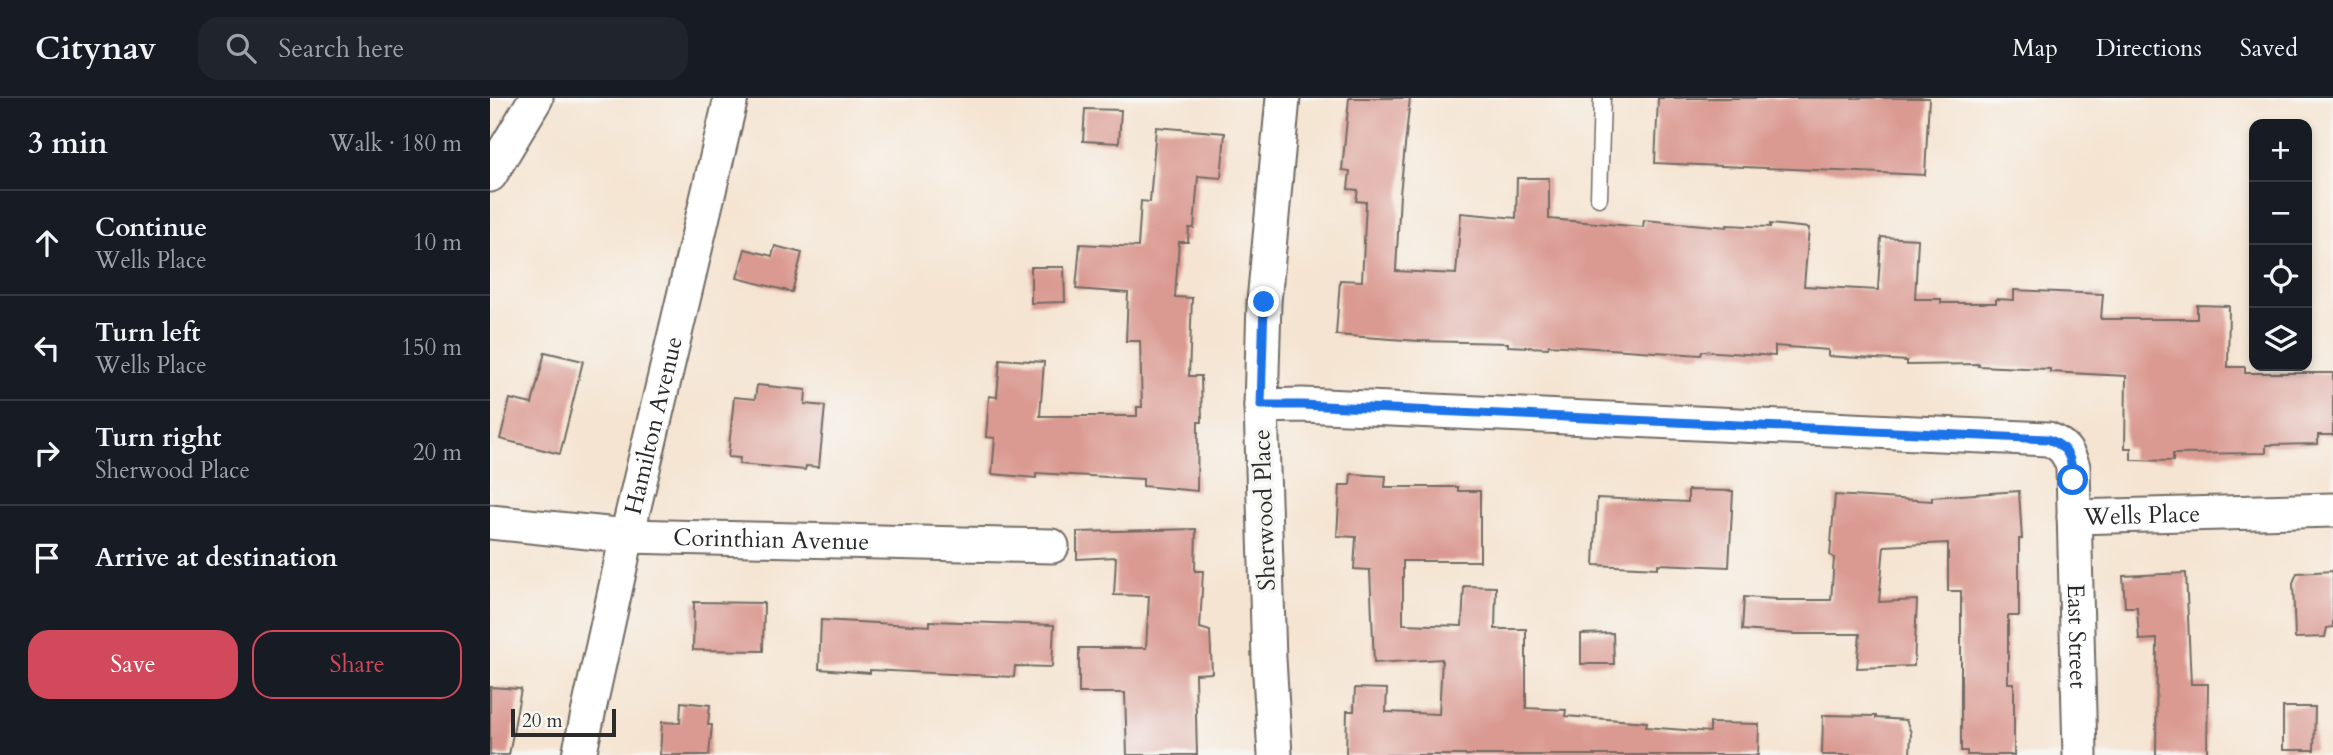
<!DOCTYPE html>
<meta charset="utf-8">
<style>
:root{--surface:#171b24;--page:#20242c;--text:#f1f3f6;--muted:#9ea1a6;--line:#363941;--accent:#d1495b}
body{margin:0;font-family:Cardo,serif;background:var(--page);color:var(--text)}
.controls{position:absolute;right:21px;top:21px;display:grid;overflow:hidden;border-radius:14px;box-shadow:0 4px 10px #0003}
.controls button{width:63px;height:63px;display:grid;place-items:center;padding:0;border:0;border-bottom:2px solid var(--line);background:var(--surface);color:var(--text);font:35px sans-serif}
.scale{position:absolute;left:21px;bottom:18px;width:105px;box-sizing:border-box;padding-left:7px;border:4px solid #2b2b2b;border-top:0;font-size:19px;line-height:24px;white-space:nowrap;color:#2b2b2b;-webkit-text-stroke:5px #f6f6f2;paint-order:stroke}
.stop{position:absolute;width:21px;height:21px;margin:-16px;border:5px solid #1a73e8;border-radius:50%;background:#fff}
.stop.end{background:#1a73e8;border-color:#fff;box-shadow:0 2px 7px #0008}
.list{margin:0;padding:0;list-style:none}
h2{display:flex;justify-content:space-between;align-items:center;height:91px;margin:0;padding:0 28px;font-size:30px}
h2 small{font-size:23px;font-weight:400;color:var(--muted)}
.list li{display:grid;grid-template-columns:46px 1fr auto;gap:21px;align-items:center;box-sizing:border-box;height:105px;padding:0 28px;border-top:2px solid var(--line)}
.list b{display:block;font-size:26px;white-space:nowrap}
.list p{margin:0;font-size:23px;white-space:nowrap;color:var(--muted)}
.list em{font-size:23px;font-style:normal;color:var(--muted)}
.actions{display:flex;gap:14px;padding:21px 28px}
.actions a{flex:1;padding:16px 0;border:2px solid var(--accent);border-radius:21px;text-align:center;font-size:24px;color:var(--accent)}
.actions .main{background:var(--accent);color:#fff}
.icon{flex:none;width:38px;height:38px;fill:none;stroke:currentColor;stroke-width:2;stroke-linecap:round;stroke-linejoin:round}
.map{position:relative;flex:none;width:1843px;height:657px;overflow:hidden}
header{display:flex;align-items:center;gap:42px;box-sizing:border-box;height:98px;padding:0 35px;background:var(--surface);border-bottom:2px solid var(--line)}
header strong{font-size:33px}
nav{display:flex;gap:38px;margin-inline-start:auto;font-size:24px}
.search{width:490px;height:63px;background:var(--page);display:flex;align-items:center;gap:18px;box-sizing:border-box;padding:0 24px;border-radius:21px;color:var(--muted);font-size:26px}
main{display:flex}
aside{flex:1;background:var(--surface)}
.map>svg:first-child{display:block}
.building{fill:#da9a91}
.lines{fill:none;stroke-linecap:round;stroke-linejoin:round}
.service-casing{stroke:#726c65;stroke-width:19}
.minor-casing{stroke:#726c65;stroke-width:37}
.service{stroke:#fff;stroke-width:16}
.minor{stroke:#fff;stroke-width:33}
.route{stroke:#1a73e8;stroke-width:9}
.labels{text-anchor:middle;stroke-width:7;stroke-linejoin:round;paint-order:stroke}
.street-label{font-size:24px;fill:#2b2b2b;stroke:#f6f6f2}
</style>
<header>
<strong>Citynav</strong>
<div class="search"><svg class="icon" aria-label="search" viewBox="0 0 24 24"><circle cx="10" cy="10" r="6"/><path d="M15 15l6 6"/></svg>Search here</div>
<nav><a>Map</a><a>Directions</a><a>Saved</a></nav>
</header>
<main>
<aside>
<h2>3 min<small>Walk · 180 m</small></h2>
<ul class="list">
<li><svg class="icon" aria-label="ahead" viewBox="0 0 24 24"><path d="M12 20V5M6 11l6-6 6 6"/></svg><div><b>Continue</b><p>Wells Place</p></div><em>10 m</em></li>
<li><svg class="icon" aria-label="left" viewBox="0 0 24 24"><path d="M17 20v-9H6M10 6l-5 5 5 5"/></svg><div><b>Turn left</b><p>Wells Place</p></div><em>150 m</em></li>
<li><svg class="icon" aria-label="right" viewBox="0 0 24 24"><path d="M7 20v-9h11M14 6l5 5-5 5"/></svg><div><b>Turn right</b><p>Sherwood Place</p></div><em>20 m</em></li>
<li><svg class="icon" aria-label="arrive" viewBox="0 0 24 24"><path d="M6 21V4h12l-3 4 3 4H6"/></svg><div><b>Arrive at destination</b></div></li>
</ul>
<div class="actions"><a class="main">Save</a><a>Share</a></div>
</aside>
<div class="map">
<svg width="1843" height="657" viewBox="0 0 1843 657">
<rect width="100%" height="100%" fill="#f6f6f2"/>
<filter id="ink" filterUnits="userSpaceOnUse"><feTurbulence type="fractalNoise" baseFrequency=".0143" numOctaves="2"/><feDisplacementMap in="SourceGraphic" scale="14" xChannelSelector="R" yChannelSelector="G"/><feConvolveMatrix kernelMatrix="1 2 1 2 8 2 1 2 1" color-interpolation-filters="sRGB"/></filter>
<filter id="wash" filterUnits="userSpaceOnUse"><feTurbulence type="fractalNoise" baseFrequency=".00686" numOctaves="4" result="noise"/><feDisplacementMap in="SourceGraphic" scale="28" xChannelSelector="R" yChannelSelector="G"/><feGaussianBlur stdDeviation="1.57" result="paint"/><feColorMatrix in="noise" values="0 0 0 0 0 0 0 0 0 0 0 0 0 0 0 0 0 1.4 0 .05"/><feComposite in="paint" operator="in"/></filter>
<g filter="url(#wash)">
<rect width="100%" height="100%" fill="#f5e4d1"/>
<g id="blocks">
<path class="building" d="M 859,0 L 920,0 L 910,96 L 906,173 L 966,176 L 971,115 L 1026,120 L 1027,80 L 1059,80 L 1059,121 L 1153,129 L 1154,122 L 1237,129 L 1237,127 L 1280,129 L 1280,126 L 1319,130 L 1314,188 L 1388,192 L 1391,139 L 1428,141 L 1425,201 L 1451,201 L 1451,205 L 1506,205 L 1506,201 L 1524,202 L 1524,192 L 1613,196 L 1611,221 L 1707,221 L 1707,207 L 1739,208 L 1738,269 L 1755,269 L 1755,275 L 1843,275 L 1843,337 L 1828,337 L 1828,346 L 1776,347 L 1776,355 L 1683,356 L 1683,363 L 1641,362 L 1641,350 L 1635,350 L 1636,278 L 1560,274 L 1560,271 L 1488,268 L 1489,266 L 1417,267 L 1417,263 L 1338,258 L 1338,252 L 1285,248 L 1285,258 L 1212,253 L 1211,257 L 1059,247 L 1058,250 L 1018,248 L 1018,245 L 929,243 L 846,237 L 850,182 L 872,183 L 876,104 L 866,103 L 868,92 L 858,91 L 860,73 L 852,72 Z
M 1168,0 L 1439,0 L 1435,77 L 1165,65 Z
M 595,11 L 631,12 L 629,45 L 593,43 Z
M 666,29 L 735,35 L 731,80 L 708,78 L 704,130 L 699,130 L 698,144 L 689,144 L 685,199 L 702,200 L 699,278 L 711,278 L 712,324 L 708,324 L 707,393 L 653,388 L 653,381 L 546,375 L 546,380 L 502,376 L 505,340 L 496,339 L 499,298 L 507,299 L 510,261 L 554,264 L 550,318 L 647,318 L 647,309 L 652,309 L 650,243 L 636,243 L 638,195 L 586,191 L 590,146 L 648,149 L 651,103 L 660,104 Z
M 285,148 L 312,155 L 302,194 L 247,180 L 255,151 L 282,158 Z
M 541,169 L 574,169 L 575,204 L 541,205 Z
M 55,254 L 93,263 L 70,356 L 10,341 L 20,301 L 42,306 Z
M 267,287 L 316,292 L 315,306 L 335,308 L 329,369 L 316,368 L 315,372 L 249,366 L 250,360 L 238,359 L 244,299 L 265,301 Z
M 861,376 L 896,378 L 895,389 L 968,389 L 968,393 L 990,393 L 990,463 L 913,463 L 913,526 L 972,528 L 974,488 L 1006,489 L 1005,531 L 1036,531 L 1036,610 L 1076,612 L 1075,618 L 1157,624 L 1156,629 L 1220,634 L 1220,625 L 1269,626 L 1268,657 L 856,657 L 857,613 L 864,613 L 865,590 L 897,591 L 896,614 L 949,616 L 952,561 L 884,565 L 880,472 L 864,471 L 866,439 L 847,438 L 850,387 L 860,387 Z
M 1198,392 L 1243,393 L 1239,469 L 1168,466 L 1168,470 L 1104,467 L 1107,400 L 1198,404 Z
M 1529,393 L 1532,441 L 1529,441 L 1529,518 L 1518,518 L 1518,585 L 1524,585 L 1524,657 L 1477,657 L 1477,653 L 1471,653 L 1471,493 L 1458,493 L 1458,445 L 1394,448 L 1389,504 L 1427,502 L 1424,568 L 1367,570 L 1370,536 L 1306,536 L 1252,532 L 1254,499 L 1286,501 L 1286,502 L 1341,502 L 1344,460 L 1340,457 L 1345,397 L 1442,403 L 1442,399 Z
M 706,431 L 705,473 L 713,473 L 710,530 L 720,533 L 722,575 L 705,576 L 707,657 L 637,657 L 635,595 L 589,595 L 589,550 L 656,550 L 659,498 L 624,497 L 626,459 L 587,461 L 587,434 Z
M 1843,473 L 1843,529 L 1837,530 L 1835,539 L 1805,540 L 1803,485 L 1807,475 Z
M 1696,475 L 1701,586 L 1718,586 L 1717,657 L 1666,657 L 1667,541 L 1649,542 L 1647,509 L 1635,509 L 1633,478 Z
M 204,504 L 274,505 L 273,553 L 203,552 Z
M 331,522 L 440,528 L 440,523 L 564,527 L 562,569 L 525,568 L 524,579 L 380,572 L 380,575 L 329,571 Z
M 1123,535 L 1124,566 L 1091,566 L 1091,536 Z
M 0,589 L 31,591 L 19,657 L 0,657 Z
M 191,604 L 220,607 L 218,627 L 222,627 L 219,657 L 170,657 L 172,624 L 190,625 Z
M 1793,609 L 1825,609 L 1824,652 L 1793,652 Z
M 1333,617 L 1386,618 L 1386,620 L 1416,622 L 1421,635 L 1420,657 L 1332,657 Z"/>
</g>
</g>
<g filter="url(#ink)">
<use href="#blocks" fill-opacity="0" stroke="#726c65" stroke-width="2"/>
<g class="lines">
<defs>
<path id="service" d="M 1109,100 L 1112,0"/>
<g id="minor">
<path d="M 0,77 L 46,0"/>
<path id="s1" d="M 771,308 L 812,307 L 1558,341 C 1573,347 1578,354 1583,369 L 1590,657"/>
<path id="s2" d="M 1584,419 L 1843,412"/>
<path id="s3" d="M 0,424 L 137,438 L 562,448"/>
<path id="s4" d="M 89,657 L 137,438 L 241,0"/>
<path d="M 785,657 L 779,561 L 771,308 L 774,204 L 793,0"/>
</g>
</defs>
<use href="#service" class="service-casing"/>
<use href="#minor" class="minor-casing"/>
<use href="#service" class="service"/>
<use href="#minor" class="minor"/>
</g>
</g>
<g class="lines" filter="url(#ink)">
<path class="route" d="M 774,204 L 771,307 L 812,307 L 1558,341 C 1579,349 1582,361 1583,382"/>
</g>
<g class="labels">
<g class="street-label">
<text dy="8" stroke="none"><textPath href="#s4" startOffset="338">Hamilton Avenue</textPath></text>
<text transform="translate(774 412) rotate(-92)" y="8">Sherwood Place</text>
<text dy="8" stroke="none"><textPath href="#s2" startOffset="68">Wells Place</textPath></text>
<text dy="8" stroke="none"><textPath href="#s3" startOffset="282">Corinthian Avenue</textPath></text>
<text dy="8" stroke="none"><textPath href="#s1" startOffset="996">East Street</textPath></text>
</g>
</g>
</svg>
<div class="controls">
<button>+</button>
<button>−</button>
<button><svg class="icon" aria-label="locate" viewBox="0 0 24 24"><circle cx="12" cy="12" r="6"/><path d="M12 2v4M12 18v4M2 12h4M18 12h4"/></svg></button>
<button><svg class="icon" aria-label="layers" viewBox="0 0 24 24"><path d="M12 4l9 5-9 5-9-5zM3 14l9 5 9-5"/></svg></button>
</div>
<div class="scale">20 m</div>
<div class="stop" style="left:1583px;top:382px"></div>
<div class="stop end" style="left:774px;top:204px"></div>
</div>
</main>
